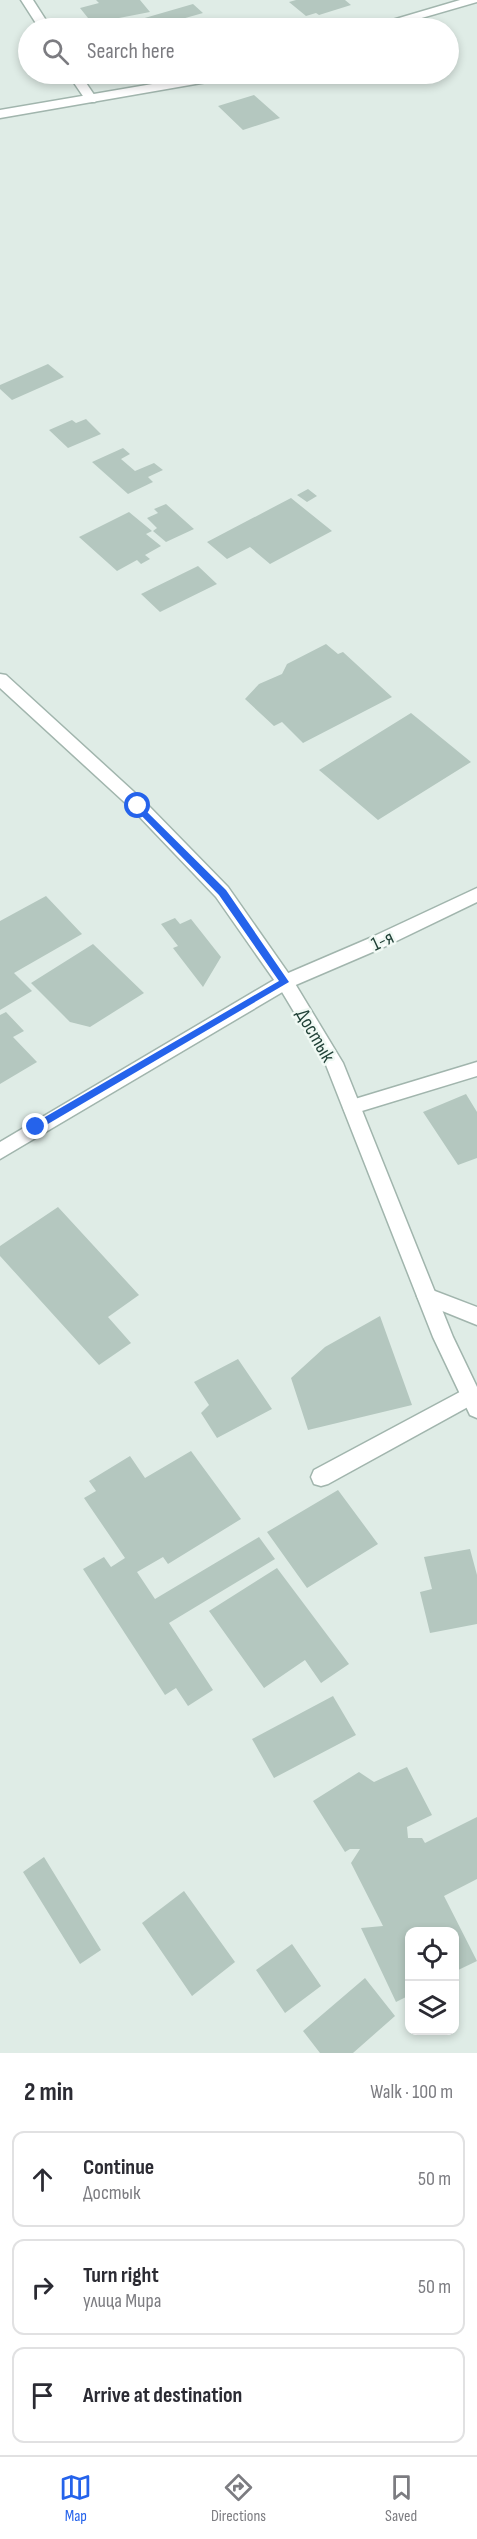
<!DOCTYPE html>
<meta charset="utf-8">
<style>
:root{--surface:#fff;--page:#f7f7f7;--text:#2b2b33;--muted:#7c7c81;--line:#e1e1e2;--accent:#2563eb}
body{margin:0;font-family:"Sofia Sans Condensed",sans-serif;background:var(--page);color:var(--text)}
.controls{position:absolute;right:18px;bottom:18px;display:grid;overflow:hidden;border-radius:12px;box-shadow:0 3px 9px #0003}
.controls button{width:54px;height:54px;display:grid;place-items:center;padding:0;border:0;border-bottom:2px solid var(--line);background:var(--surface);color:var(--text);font:30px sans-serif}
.stop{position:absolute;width:18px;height:18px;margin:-14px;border:4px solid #2563eb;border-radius:50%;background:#fff}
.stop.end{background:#2563eb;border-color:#fff;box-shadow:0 2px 6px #0008}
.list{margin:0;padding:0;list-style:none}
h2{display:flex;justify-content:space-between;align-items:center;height:78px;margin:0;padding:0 24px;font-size:26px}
h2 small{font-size:20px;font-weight:400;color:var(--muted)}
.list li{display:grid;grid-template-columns:39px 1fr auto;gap:18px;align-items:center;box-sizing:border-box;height:96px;margin:0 12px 12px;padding:0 12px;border:2px solid var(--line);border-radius:12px}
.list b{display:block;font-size:22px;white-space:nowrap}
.list p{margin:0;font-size:20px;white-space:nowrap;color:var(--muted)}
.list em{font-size:20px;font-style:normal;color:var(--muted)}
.icon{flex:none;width:33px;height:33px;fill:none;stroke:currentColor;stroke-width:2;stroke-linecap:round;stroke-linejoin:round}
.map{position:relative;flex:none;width:477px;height:2053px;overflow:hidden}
.search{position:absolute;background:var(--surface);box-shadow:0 3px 9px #0003;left:18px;right:18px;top:18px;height:66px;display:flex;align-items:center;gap:15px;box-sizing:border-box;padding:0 21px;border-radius:33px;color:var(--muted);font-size:22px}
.sheet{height:402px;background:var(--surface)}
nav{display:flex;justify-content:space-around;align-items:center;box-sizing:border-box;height:84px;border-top:2px solid var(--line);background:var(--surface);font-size:16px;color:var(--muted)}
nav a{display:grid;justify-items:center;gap:3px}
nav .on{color:var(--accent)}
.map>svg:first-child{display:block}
.building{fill:#b4c7bf}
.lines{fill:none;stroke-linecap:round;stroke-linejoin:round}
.service-casing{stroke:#a1b5ad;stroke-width:3}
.minor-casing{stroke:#a1b5ad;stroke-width:3}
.tertiary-casing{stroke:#a1b5ad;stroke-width:3}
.service{fill:#fff;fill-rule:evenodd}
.minor{fill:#fff;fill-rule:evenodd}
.tertiary{fill:#fff;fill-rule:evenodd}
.route{fill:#2563eb}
.labels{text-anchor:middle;stroke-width:5;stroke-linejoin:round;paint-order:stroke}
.street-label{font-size:20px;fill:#1e3f35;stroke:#f0f9f4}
</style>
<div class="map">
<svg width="477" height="2053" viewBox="0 0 477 2053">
<rect width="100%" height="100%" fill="#dfece6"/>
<path class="building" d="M 96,0 L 140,0 L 150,12 L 119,18 L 124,24 L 193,4 L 203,13 L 150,28 L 109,28 L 119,24 L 96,28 L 80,8 L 99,3 Z
M 296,0 L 345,0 L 351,5 L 319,15 L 316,13 L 306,16 L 289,2 Z
M 254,95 L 280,118 L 243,130 L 218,106 Z
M 48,364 L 64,377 L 12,400 L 0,389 L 0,385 Z
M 86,419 L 101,434 L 68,448 L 49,430 L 72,420 L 76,423 Z
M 123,448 L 130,454 L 121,459 L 135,471 L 154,463 L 163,470 L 148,477 L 153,482 L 128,494 L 92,462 Z
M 308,489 L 317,496 L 307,502 L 297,495 Z
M 291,498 L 332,531 L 270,564 L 250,547 L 227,559 L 207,542 Z
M 166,504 L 194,529 L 166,542 L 153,531 L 157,528 L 147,518 L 158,513 L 154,509 Z
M 129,512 L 152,531 L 146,534 L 161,546 L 145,555 L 150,559 L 141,564 L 137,560 L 117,571 L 79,537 Z
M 198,566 L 217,584 L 160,612 L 141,594 Z
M 326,644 L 338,654 L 343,652 L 392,697 L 303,743 L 282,722 L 274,726 L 245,699 L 259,684 L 282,674 L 287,664 Z
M 411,713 L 471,762 L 378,820 L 319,770 Z
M 46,896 L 82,934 L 14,973 L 32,991 L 0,1010 L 0,921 Z
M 175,918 L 180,924 L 191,919 L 221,957 L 203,987 L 173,948 L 178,946 L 161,924 Z
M 93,944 L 144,993 L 90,1027 L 70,1022 L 31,983 Z
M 6,1012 L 24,1031 L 13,1037 L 37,1062 L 0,1084 L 0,1015 Z
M 466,1094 L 477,1112 L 477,1158 L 458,1165 L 423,1112 Z
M 58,1207 L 139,1295 L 108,1317 L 131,1343 L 99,1365 L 0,1256 L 0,1246 Z
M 380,1316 L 412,1405 L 308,1430 L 291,1378 L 325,1347 Z
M 238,1359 L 272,1409 L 217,1438 L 201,1413 L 209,1405 L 194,1382 Z
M 191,1451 L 241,1519 L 168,1564 L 163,1557 L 137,1572 L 155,1599 L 259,1537 L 275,1559 L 169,1623 L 213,1690 L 188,1706 L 176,1688 L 165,1695 L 83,1569 L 104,1557 L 111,1567 L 125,1558 L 84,1498 L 96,1491 L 89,1481 L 130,1456 L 145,1478 Z
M 338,1490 L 378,1544 L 307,1588 L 267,1532 Z
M 470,1549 L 477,1575 L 477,1624 L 430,1633 L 420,1592 L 432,1589 L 424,1557 Z
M 277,1568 L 349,1664 L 321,1683 L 305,1660 L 264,1688 L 209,1611 Z
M 333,1696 L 356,1735 L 274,1778 L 252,1739 Z
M 407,1767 L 432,1815 L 407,1827 L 408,1838 L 422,1838 L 425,1843 L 477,1817 L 477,1879 L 444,1896 L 477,1961 L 454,1972 L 454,1932 L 410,1932 L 410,1995 L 396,2002 L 361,1928 L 383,1926 L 351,1863 L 360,1849 L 350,1849 L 345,1852 L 313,1801 L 359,1772 L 374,1782 Z
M 44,1857 L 101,1950 L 80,1964 L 23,1872 Z
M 184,1891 L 235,1962 L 192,1996 L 142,1923 Z
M 292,1944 L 321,1986 L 285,2013 L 256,1970 Z
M 365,1978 L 395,2016 L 353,2053 L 320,2053 L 303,2031 Z"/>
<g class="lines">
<defs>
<path id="service" d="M 21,0 L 33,0 L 51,28 L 39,28 Z
M 68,74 L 80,74 L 97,99 L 95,102 L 87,102 Z
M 477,1062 L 477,1076 L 352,1114 L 345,1112 L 343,1107 L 345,1102 Z
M 427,1288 L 477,1307 L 477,1325 L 420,1302 L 417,1296 L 420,1290 Z
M 471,1386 L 477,1388 L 477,1402 L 328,1484 L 321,1486 L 314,1484 L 311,1477 L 314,1470 Z"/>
<path id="minor" d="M 460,0 L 477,0 L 477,2 L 387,28 L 370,28 L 372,26 Z
M 211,74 L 230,74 L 228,77 L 207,82 L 0,118 L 0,110 Z
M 477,888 L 477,902 L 382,948 L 291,987 L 0,1159 L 0,1142 L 279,977 L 370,938 Z"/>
<path id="tertiary" d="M 0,674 L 6,675 L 145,802 L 228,887 L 291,977 L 343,1063 L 453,1337 L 477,1387 L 477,1418 L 470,1415 L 433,1337 L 326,1065 L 279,987 L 216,897 L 133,810 L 0,688 Z"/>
</defs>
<use href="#service" class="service-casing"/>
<use href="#minor" class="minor-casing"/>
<use href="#tertiary" class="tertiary-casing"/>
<use href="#service" class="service"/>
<use href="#minor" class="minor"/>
<use href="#tertiary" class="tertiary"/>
</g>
<path class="route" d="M 138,803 L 226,890 L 289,982 L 36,1131 L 33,1130 L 33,1124 L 279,981 L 219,895 L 135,809 L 135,804 Z"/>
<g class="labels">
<g class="street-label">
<text transform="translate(382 940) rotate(-25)" y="7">1-я</text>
<text transform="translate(316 1035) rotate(60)" y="7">Достык</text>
</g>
</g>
</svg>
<div class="controls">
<button><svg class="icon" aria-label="locate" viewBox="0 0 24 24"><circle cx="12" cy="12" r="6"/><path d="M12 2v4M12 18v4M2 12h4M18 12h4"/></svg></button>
<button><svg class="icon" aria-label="layers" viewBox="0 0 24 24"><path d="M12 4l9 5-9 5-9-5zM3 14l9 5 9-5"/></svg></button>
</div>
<div class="stop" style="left:138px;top:806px"></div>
<div class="stop end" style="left:36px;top:1127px"></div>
<div class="search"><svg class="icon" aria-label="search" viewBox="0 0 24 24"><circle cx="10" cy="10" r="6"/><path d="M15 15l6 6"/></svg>Search here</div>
</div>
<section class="sheet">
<h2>2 min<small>Walk · 100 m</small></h2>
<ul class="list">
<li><svg class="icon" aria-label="ahead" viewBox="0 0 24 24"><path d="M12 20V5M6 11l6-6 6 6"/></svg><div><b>Continue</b><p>Достык</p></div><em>50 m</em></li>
<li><svg class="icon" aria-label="right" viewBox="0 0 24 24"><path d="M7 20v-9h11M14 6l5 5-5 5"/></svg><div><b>Turn right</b><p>улица Мира</p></div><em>50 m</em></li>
<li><svg class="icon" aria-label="arrive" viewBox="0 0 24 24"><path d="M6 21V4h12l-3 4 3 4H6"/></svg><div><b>Arrive at destination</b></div></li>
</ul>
</section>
<nav>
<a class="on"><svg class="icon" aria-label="map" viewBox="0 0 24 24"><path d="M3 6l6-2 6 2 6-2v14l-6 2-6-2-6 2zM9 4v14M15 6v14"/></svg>Map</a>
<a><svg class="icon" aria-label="directions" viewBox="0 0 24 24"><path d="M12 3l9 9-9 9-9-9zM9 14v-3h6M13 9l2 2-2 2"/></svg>Directions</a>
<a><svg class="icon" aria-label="saved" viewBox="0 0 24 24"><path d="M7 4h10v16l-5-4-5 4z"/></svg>Saved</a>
</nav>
